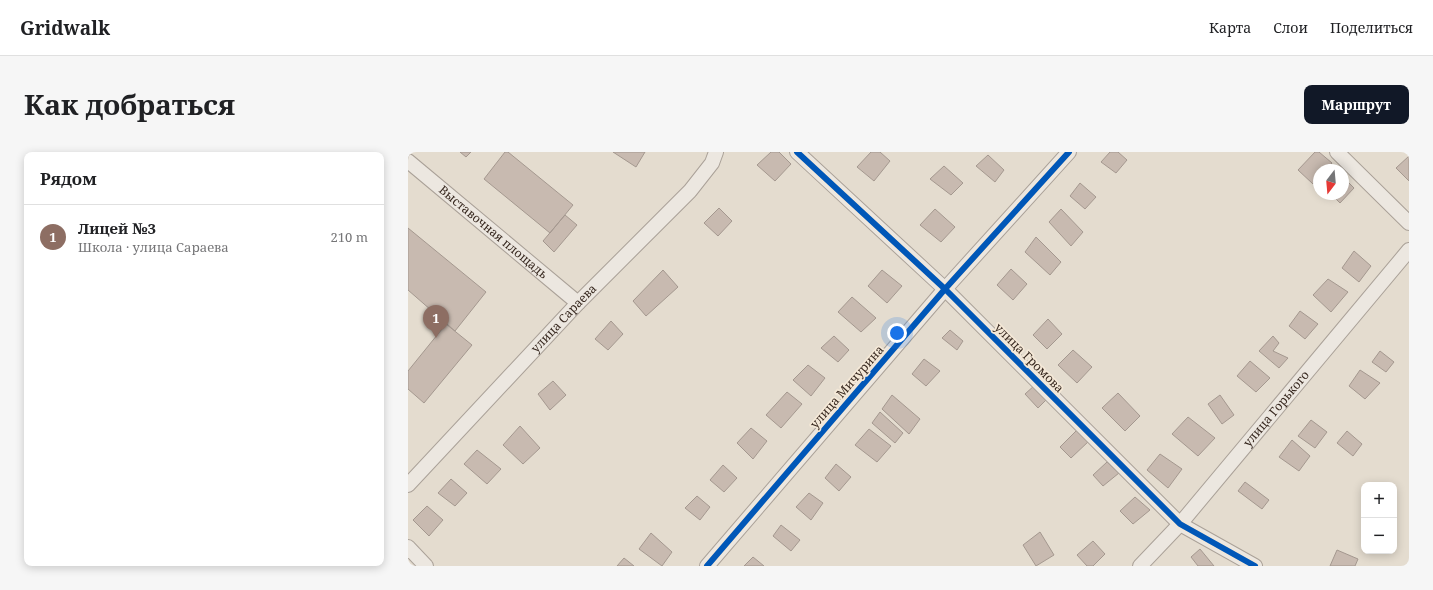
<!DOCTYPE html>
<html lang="ru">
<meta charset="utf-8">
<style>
:root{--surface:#fff;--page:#f6f6f6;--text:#202124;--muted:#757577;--line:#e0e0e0;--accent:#111827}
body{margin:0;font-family:"Noto Serif",serif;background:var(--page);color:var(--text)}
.controls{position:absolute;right:12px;bottom:12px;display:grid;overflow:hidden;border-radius:8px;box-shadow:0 2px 10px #0003}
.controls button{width:36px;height:36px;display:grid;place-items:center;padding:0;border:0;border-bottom:1px solid var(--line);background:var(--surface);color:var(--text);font:20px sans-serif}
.compass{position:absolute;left:905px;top:12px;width:36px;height:36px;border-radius:50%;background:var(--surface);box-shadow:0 2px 10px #0003;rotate:196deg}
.you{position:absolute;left:489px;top:181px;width:14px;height:14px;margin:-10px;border:3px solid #fff;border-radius:50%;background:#1a73e8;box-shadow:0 0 0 6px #1a73e833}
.badge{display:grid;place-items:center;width:26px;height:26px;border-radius:50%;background:var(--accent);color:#fff;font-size:13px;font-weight:700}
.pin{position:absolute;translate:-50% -33px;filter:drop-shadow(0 1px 2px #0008)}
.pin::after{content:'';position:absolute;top:21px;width:14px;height:12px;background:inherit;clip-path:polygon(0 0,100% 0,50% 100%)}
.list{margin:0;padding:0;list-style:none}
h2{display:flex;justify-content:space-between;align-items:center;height:52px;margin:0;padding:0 16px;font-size:17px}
h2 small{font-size:13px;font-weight:400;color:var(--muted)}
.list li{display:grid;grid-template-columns:26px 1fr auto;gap:12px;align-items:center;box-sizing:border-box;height:64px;padding:0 16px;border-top:1px solid var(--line)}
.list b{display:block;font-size:15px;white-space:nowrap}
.list p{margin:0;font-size:13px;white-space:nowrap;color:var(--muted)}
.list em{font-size:13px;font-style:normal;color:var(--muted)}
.map{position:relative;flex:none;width:1001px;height:414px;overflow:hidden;border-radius:8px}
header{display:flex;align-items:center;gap:24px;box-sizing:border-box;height:56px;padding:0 20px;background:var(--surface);border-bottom:1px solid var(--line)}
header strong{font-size:19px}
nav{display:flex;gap:22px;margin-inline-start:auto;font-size:14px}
.intro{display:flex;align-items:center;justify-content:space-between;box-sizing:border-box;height:96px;padding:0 24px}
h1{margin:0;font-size:28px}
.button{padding:10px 18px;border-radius:8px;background:var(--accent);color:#fff;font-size:14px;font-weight:700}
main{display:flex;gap:24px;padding:0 24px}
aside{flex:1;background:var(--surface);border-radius:8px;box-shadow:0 2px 10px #0003}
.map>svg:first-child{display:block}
.building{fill:#c8bab0;stroke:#a4988f}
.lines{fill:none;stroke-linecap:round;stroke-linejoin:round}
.minor-casing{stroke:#aaa198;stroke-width:16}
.minor{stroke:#ece7e0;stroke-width:14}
.cycleway-casing{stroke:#f4e8d7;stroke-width:8}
.cycleway{stroke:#0057b8;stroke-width:6}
.labels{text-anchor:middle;stroke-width:3.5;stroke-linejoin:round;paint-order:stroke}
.street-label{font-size:12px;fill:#382920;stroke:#f4e8d7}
</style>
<header>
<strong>Gridwalk</strong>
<nav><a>Карта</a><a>Слои</a><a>Поделиться</a></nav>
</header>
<div class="intro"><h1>Как добраться</h1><a class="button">Маршрут</a></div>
<main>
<aside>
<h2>Рядом<small></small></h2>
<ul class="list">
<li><span class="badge" style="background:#8d6e63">1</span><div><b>Лицей №3</b><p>Школа · улица Сараева</p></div><em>210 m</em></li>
</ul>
</aside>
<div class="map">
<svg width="1001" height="414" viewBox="0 0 1001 414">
<rect width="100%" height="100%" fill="#e4dccf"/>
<path class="building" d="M 52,0 L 63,0 L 58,5 Z
M 97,0 L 100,0 L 165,53 L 142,81 L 76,27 Z
M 205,0 L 237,0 L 228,15 Z
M 363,0 L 371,0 L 383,12 L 367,29 L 349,13 Z
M 463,0 L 472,0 L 482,9 L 466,29 L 449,15 Z
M 702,0 L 710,0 L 719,8 L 708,21 L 693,10 Z
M 907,0 L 911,0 L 924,11 L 918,18 L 911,18 L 911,26 L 905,32 L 890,18 Z
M 580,3 L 596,18 L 587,30 L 568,14 Z
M 1001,4 L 1001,29 L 988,16 Z
M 536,14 L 555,31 L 543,43 L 522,27 Z
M 935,25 L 946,36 L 932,51 L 923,42 L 935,42 Z
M 672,31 L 688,45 L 677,57 L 662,44 Z
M 311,56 L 324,69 L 310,84 L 296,71 Z
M 527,57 L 547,75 L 533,90 L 512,73 Z
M 653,57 L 675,80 L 663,94 L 641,70 Z
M 157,63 L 169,73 L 146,100 L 135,89 Z
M 0,76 L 78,140 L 47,179 L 0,138 Z
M 628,85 L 653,110 L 642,123 L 617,100 Z
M 946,99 L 963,114 L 951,130 L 934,116 Z
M 603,117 L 619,132 L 605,148 L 589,133 Z
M 255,118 L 270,135 L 238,164 L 225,149 Z
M 474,118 L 494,134 L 479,151 L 460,134 Z
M 920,127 L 940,140 L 923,160 L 905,143 Z
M 444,145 L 468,166 L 453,180 L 430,160 Z
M 892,159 L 910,172 L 897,187 L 881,174 Z
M 640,167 L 654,182 L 639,197 L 625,183 Z
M 203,169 L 215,182 L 200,198 L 187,187 Z
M 38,172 L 64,193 L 16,251 L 0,237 L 0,219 Z
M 542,178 L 555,189 L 549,198 L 534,186 Z
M 426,184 L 441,198 L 430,210 L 413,196 Z
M 865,184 L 871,191 L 865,199 L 880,206 L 871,216 L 851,199 Z
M 665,198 L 684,215 L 669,231 L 650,213 Z
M 972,199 L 986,210 L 978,220 L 964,210 Z
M 516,207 L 532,219 L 518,234 L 504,222 Z
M 842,209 L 862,226 L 848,240 L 829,224 Z
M 400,213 L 417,226 L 403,244 L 385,228 Z
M 952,218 L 972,231 L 957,247 L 941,234 Z
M 145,229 L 158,243 L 142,258 L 130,242 Z
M 627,233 L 640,246 L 630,256 L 617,242 Z
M 379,240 L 394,252 L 373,276 L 358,263 Z
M 710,241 L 732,264 L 717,279 L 694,256 Z
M 484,243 L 512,267 L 501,282 L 474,257 Z
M 812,243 L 826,263 L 814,272 L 800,252 Z
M 472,260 L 495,281 L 487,291 L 464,271 Z
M 780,265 L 807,286 L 790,304 L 764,282 Z
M 903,268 L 919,280 L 907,296 L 890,284 Z
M 112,274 L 132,296 L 115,312 L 95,293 Z
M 343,276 L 359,289 L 345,307 L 329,291 Z
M 461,277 L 483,294 L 469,310 L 447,293 Z
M 670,277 L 681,289 L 663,306 L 652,295 Z
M 939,279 L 954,292 L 945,304 L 929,291 Z
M 884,288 L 902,304 L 891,319 L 871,305 Z
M 69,298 L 93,317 L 79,332 L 56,312 Z
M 752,302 L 774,317 L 760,336 L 739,318 Z
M 699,310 L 711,321 L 695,334 L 685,323 Z
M 428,312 L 443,325 L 431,339 L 417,326 Z
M 315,313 L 329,326 L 316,340 L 302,328 Z
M 43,327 L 59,341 L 47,354 L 30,341 Z
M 837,330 L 861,348 L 854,357 L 830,339 Z
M 401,341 L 415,351 L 403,368 L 388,355 Z
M 289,344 L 302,355 L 292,368 L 277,356 Z
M 727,345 L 742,358 L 725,372 L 712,359 Z
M 19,354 L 35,368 L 21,384 L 5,368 Z
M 373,373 L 392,388 L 383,399 L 365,384 Z
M 632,380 L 646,403 L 628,414 L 615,393 Z
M 243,381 L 264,400 L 254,414 L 231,397 Z
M 685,389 L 697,402 L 685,414 L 679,414 L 669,403 Z
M 792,397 L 806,414 L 790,414 L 783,405 Z
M 929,398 L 950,407 L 947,414 L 922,414 Z
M 345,405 L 356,414 L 336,414 Z
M 216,406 L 226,414 L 209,414 Z"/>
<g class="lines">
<defs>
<g id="minor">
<path d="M 389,0 L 537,137 L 772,372 L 847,414"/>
<path d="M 929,0 L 1001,71"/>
<path id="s1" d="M 0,9 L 170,151"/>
<path id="s2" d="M 0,333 L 170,151 L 282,39 L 304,11 L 308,0"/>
<path d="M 0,395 L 18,414"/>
<path d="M 299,414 L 537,137 L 661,0"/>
<path id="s3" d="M 732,414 L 772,372 L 1001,98"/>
</g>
</defs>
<use href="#minor" class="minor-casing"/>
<use href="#minor" class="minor"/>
<defs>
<path id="cycleway" d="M 389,0 L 537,137 L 772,372 L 847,414
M 299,414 L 537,137 L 661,0"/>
</defs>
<use href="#cycleway" class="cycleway-casing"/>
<use href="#cycleway" class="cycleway"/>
</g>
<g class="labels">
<g class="street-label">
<text dy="4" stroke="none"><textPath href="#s1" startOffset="111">Выставочная площадь</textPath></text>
<text dy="4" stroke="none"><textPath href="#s2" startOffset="228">улица Сараева</textPath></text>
<text transform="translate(621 206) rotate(45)" y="4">улица Громова</text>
<text transform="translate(439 235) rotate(-49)" y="4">улица Мичурина</text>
<text dy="4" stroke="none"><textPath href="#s3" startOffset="208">улица Горького</textPath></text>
</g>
</g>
</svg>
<div class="controls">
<button>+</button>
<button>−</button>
</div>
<svg class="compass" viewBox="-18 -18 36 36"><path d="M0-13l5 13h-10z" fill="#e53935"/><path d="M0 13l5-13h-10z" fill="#757577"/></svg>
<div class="you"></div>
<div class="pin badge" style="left:28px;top:186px;background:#8d6e63">1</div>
</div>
</main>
